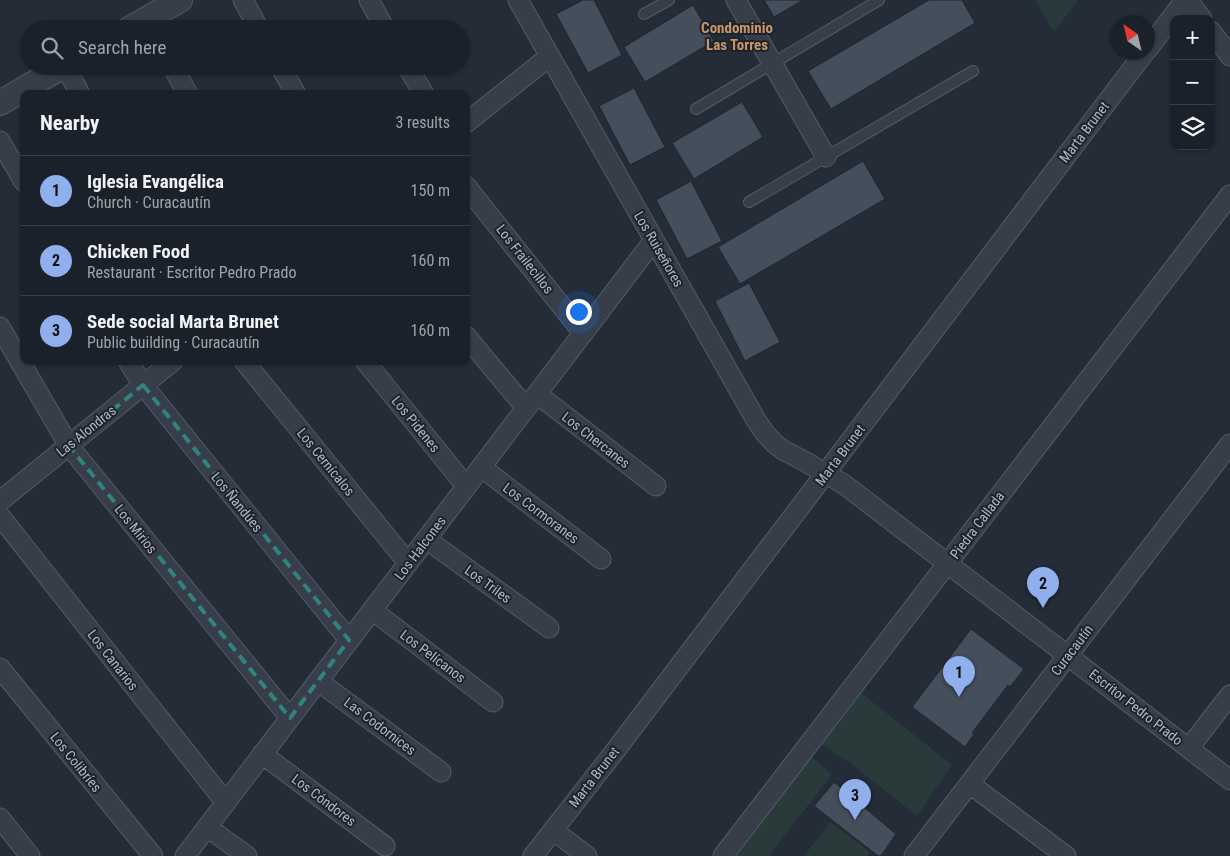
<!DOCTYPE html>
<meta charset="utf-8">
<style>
:root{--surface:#1b212a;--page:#282e36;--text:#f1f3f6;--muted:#a0a3a8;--line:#393e47;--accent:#8fafed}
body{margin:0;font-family:"Roboto Condensed",sans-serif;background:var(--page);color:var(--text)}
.controls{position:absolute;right:15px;top:15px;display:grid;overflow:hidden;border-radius:10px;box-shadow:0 1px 4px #0004}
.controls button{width:45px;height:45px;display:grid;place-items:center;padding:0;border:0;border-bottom:1px solid var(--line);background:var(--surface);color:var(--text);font:25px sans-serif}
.compass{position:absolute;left:1110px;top:15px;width:45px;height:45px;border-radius:50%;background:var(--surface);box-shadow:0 1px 4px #0004;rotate:326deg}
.you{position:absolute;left:578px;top:311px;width:18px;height:18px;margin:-12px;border:4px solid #fff;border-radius:50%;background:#1a73e8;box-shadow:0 0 0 8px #1a73e833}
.badge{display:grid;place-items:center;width:32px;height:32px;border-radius:50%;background:var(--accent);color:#111;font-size:16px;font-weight:700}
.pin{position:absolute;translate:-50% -41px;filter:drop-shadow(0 1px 2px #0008)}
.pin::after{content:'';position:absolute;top:26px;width:18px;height:15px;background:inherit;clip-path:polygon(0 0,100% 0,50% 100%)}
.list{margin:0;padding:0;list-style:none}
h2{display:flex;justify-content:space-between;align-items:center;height:65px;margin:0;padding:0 20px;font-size:21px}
h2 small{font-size:16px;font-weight:400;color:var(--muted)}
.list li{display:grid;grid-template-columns:32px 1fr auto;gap:15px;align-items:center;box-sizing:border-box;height:70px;padding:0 20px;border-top:1px solid var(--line)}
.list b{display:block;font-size:19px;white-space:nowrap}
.list p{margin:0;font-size:16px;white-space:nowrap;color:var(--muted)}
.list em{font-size:16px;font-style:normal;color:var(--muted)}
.icon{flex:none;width:28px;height:28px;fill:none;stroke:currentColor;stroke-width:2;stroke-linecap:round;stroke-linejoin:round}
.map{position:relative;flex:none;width:1230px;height:856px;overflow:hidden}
.search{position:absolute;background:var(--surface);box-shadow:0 1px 4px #0004;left:20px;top:20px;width:450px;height:55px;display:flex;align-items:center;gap:12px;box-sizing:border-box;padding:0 18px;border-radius:28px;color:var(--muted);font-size:19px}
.panel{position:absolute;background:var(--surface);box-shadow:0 1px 4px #0004;left:20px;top:90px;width:450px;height:275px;border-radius:10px}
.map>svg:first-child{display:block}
.green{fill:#293a3b}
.building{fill:#454f5c;stroke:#1f252f}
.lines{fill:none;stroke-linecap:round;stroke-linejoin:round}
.service-casing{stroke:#555c66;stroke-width:12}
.minor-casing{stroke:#555c66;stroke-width:21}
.tertiary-casing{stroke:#555c66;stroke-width:26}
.service{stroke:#373e49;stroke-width:10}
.minor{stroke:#373e49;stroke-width:19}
.tertiary{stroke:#373e49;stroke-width:24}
.marked{fill:none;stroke:#30837f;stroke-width:4;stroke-dasharray:10 6;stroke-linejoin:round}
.labels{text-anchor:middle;stroke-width:4;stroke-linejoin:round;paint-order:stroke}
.street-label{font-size:14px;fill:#b2b9c4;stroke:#1d232d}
.neighbourhood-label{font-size:15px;font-weight:bold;fill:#c99669;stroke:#1d232d}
</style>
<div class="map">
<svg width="1230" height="856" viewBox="0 0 1230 856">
<rect width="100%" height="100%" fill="#242c38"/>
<path class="green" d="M 1035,0 L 1078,0 L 1054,32 Z
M 860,692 L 952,765 L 917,816 L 850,763 L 819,743 Z
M 809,755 L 832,774 L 769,856 L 733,856 Z
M 830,822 L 870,852 L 867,856 L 804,856 Z"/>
<path class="building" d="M 583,0 L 594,0 L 622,55 L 588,73 L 556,14 Z
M 764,0 L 803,0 L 774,17 Z
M 929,0 L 962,0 L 975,23 L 831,109 L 808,71 Z
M 693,5 L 714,41 L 645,82 L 624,47 Z
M 634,88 L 665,147 L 630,165 L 599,106 Z
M 742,102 L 763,137 L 694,179 L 672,143 Z
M 863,161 L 885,199 L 740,284 L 718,247 Z
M 691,181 L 722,241 L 687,259 L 656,200 Z
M 749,283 L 780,342 L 745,361 L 715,301 Z
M 971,629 L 1024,669 L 1010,687 L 1008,685 L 972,733 L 974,734 L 965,747 L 912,707 Z
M 834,782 L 896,834 L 881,856 L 878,856 L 814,806 Z"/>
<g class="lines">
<defs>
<path id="service" d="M 644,14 L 669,0
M 696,109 L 879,0
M 749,202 L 973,71"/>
<path id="minor" d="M 243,0 L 259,29
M 369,0 L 385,29
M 518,0 L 756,420 L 764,432 L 774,443 L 783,450 L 806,462 L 845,485 L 1230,780
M 736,0 L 826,157
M 1188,0 L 1202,19
M 1211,31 L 1230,56
M 1148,49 L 1185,0
M 65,66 L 80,94
M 172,66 L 188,94
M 280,66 L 296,94
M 407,66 L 424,94
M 466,123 L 550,56
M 0,141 L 24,182
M 466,186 L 583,333
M 0,327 L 69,446 L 290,718
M 466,336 L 526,408
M 128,361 L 143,385 L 349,640
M 244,361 L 408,563
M 365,361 L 466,486
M 537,394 L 656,486
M 481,467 L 601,559
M 0,501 L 173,361
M 0,516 L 226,803
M 426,539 L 549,628
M 372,610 L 493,702
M 0,668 L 153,856
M 318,681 L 441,772
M 1189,748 L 1230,695
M 262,754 L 385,846
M 970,784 L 1066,856
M 0,818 L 30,856
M 207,827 L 247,856
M 553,830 L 587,856
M 185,856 L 654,240
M 533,856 L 615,751 L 1145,52
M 723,856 L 1230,195
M 914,856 L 1230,444"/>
<path id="tertiary" d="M 129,29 L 180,0
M 0,103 L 63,66"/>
</defs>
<use href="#service" class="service-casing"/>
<use href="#minor" class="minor-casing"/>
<use href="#tertiary" class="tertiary-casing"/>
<use href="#service" class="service"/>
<use href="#minor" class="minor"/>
<use href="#tertiary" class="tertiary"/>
</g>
<path class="marked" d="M 143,385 L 349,640 L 290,718 L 69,446 Z"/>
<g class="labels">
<g class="street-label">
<text transform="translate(1084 132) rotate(-53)" y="5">Marta Brunet</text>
<text transform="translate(659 249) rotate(60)" y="5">Los Ruiseñores</text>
<text transform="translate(525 259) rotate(52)" y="5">Los Frailecillos</text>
<text transform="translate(416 424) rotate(51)" y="5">Los Pidenes</text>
<text transform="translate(86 431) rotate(-39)" y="5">Las Alondras</text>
<text transform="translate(596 440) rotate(38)" y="5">Los Chercanes</text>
<text transform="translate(840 455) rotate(-53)" y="5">Marta Brunet</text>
<text transform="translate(326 462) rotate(51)" y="5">Los Cernícalos</text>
<text transform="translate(237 502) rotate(51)" y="5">Los Ñandúes</text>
<text transform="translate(541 513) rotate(37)" y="5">Los Cormoranes</text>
<text transform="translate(977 525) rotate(-53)" y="5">Piedra Callada</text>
<text transform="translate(136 529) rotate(51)" y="5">Los Mirios</text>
<text transform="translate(420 548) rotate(-53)" y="5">Los Halcones</text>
<text transform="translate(488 584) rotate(36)" y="5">Los Triles</text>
<text transform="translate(1072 650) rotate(-53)" y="5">Curacautín</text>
<text transform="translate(433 656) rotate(37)" y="5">Los Pelícanos</text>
<text transform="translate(113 660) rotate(52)" y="5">Los Canarios</text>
<text transform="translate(1136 707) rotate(38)" y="5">Escritor Pedro Prado</text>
<text transform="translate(380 726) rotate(37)" y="5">Las Codornices</text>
<text transform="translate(76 762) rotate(51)" y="5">Los Colibríes</text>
<text transform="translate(594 777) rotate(-52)" y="5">Marta Brunet</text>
<text transform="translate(324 800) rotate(37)" y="5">Los Cóndores</text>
</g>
<g class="neighbourhood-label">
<text x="737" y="33">Condominio<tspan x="737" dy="17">Las Torres</tspan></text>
</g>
</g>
</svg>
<div class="controls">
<button>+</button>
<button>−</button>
<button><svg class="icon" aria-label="layers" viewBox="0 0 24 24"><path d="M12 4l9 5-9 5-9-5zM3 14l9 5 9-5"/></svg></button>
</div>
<svg class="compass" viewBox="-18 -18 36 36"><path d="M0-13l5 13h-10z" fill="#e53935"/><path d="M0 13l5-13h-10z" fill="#a0a3a8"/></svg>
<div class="you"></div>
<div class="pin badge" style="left:959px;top:697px">1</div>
<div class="pin badge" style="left:1043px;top:608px">2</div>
<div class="pin badge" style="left:855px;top:820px">3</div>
<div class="search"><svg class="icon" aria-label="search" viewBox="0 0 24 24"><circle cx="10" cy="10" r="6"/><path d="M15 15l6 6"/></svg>Search here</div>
<section class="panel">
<h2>Nearby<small>3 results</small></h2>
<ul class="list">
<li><span class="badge">1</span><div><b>Iglesia Evangélica</b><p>Church · Curacautín</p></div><em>150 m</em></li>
<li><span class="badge">2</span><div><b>Chicken Food</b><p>Restaurant · Escritor Pedro Prado</p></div><em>160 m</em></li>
<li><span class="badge">3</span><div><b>Sede social Marta Brunet</b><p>Public building · Curacautín</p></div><em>160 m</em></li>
</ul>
</section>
</div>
